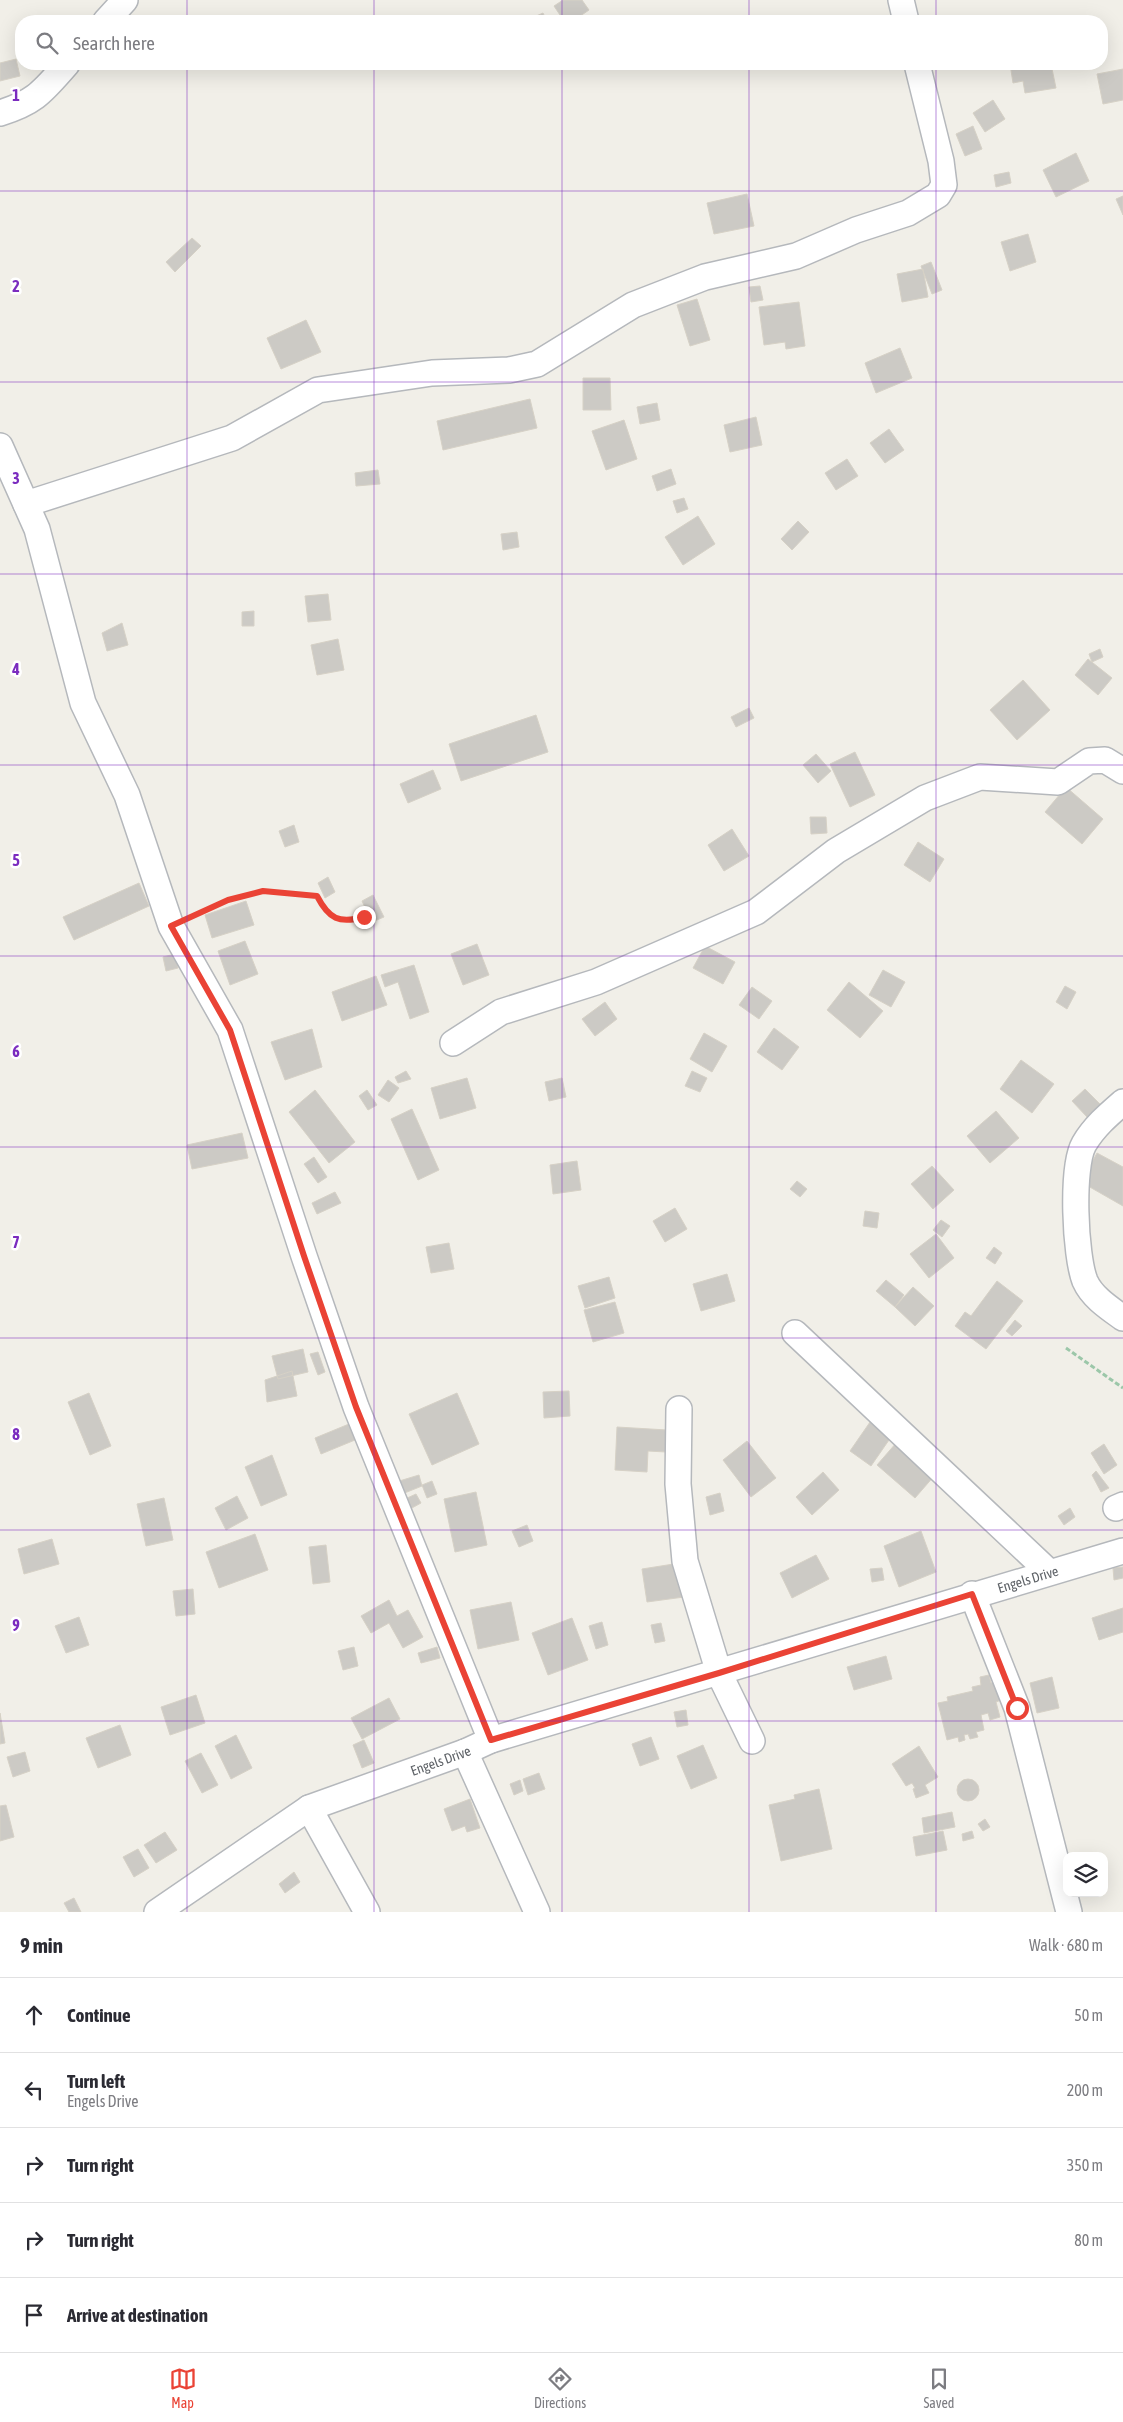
<!DOCTYPE html>
<meta charset="utf-8">
<style>
:root{--surface:#fff;--page:#f2f2f3;--text:#2b2b33;--muted:#7c7c81;--line:#e1e1e2;--accent:#ea4335}
body{margin:0;font-family:"Asap Condensed",sans-serif;background:var(--page);color:var(--text)}
.controls{position:absolute;right:15px;bottom:15px;display:grid;overflow:hidden;border-radius:10px;box-shadow:0 5px 20px #0002}
.controls button{width:45px;height:45px;display:grid;place-items:center;padding:0;border:0;border-bottom:1px solid var(--line);background:var(--surface);color:var(--text);font:25px sans-serif}
.stop{position:absolute;width:15px;height:15px;margin:-11px;border:4px solid #ea4335;border-radius:50%;background:#fff}
.stop.end{background:#ea4335;border-color:#fff;box-shadow:0 1px 5px #0008}
.list{margin:0;padding:0;list-style:none}
h2{display:flex;justify-content:space-between;align-items:center;height:65px;margin:0;padding:0 20px;font-size:21px}
h2 small{font-size:16px;font-weight:400;color:var(--muted)}
.list li{display:grid;grid-template-columns:32px 1fr auto;gap:15px;align-items:center;box-sizing:border-box;height:75px;padding:0 20px;border-top:1px solid var(--line)}
.list b{display:block;font-size:19px;white-space:nowrap}
.list p{margin:0;font-size:16px;white-space:nowrap;color:var(--muted)}
.list em{font-size:16px;font-style:normal;color:var(--muted)}
.icon{flex:none;width:28px;height:28px;fill:none;stroke:currentColor;stroke-width:2;stroke-linecap:round;stroke-linejoin:round}
.map{position:relative;flex:none;width:1123px;height:1912px;overflow:hidden}
.search{position:absolute;background:var(--surface);box-shadow:0 5px 20px #0002;left:15px;right:15px;top:15px;height:55px;display:flex;align-items:center;gap:12px;box-sizing:border-box;padding:0 18px;border-radius:20px;color:var(--muted);font-size:19px}
.sheet{height:440px;background:var(--surface)}
nav{display:flex;justify-content:space-around;align-items:center;box-sizing:border-box;height:70px;border-top:1px solid var(--line);background:var(--surface);font-size:14px;color:var(--muted)}
nav a{display:grid;justify-items:center;gap:2px}
nav .on{color:var(--accent)}
.map>svg:first-child{display:block}
.building{fill:#cccac5;stroke:#d6d1c6}
.lines{fill:none;stroke-linecap:round;stroke-linejoin:round}
.minor-casing{stroke:#b5b8bc;stroke-width:28}
.path{stroke:#9cc7a9;stroke-width:3;stroke-dasharray:5 2.5;stroke-linecap:butt}
.minor{stroke:#fff;stroke-width:25}
.route{stroke:#ea4335;stroke-width:6}
.grid{fill:none;stroke:#7b2cbf;stroke-width:1;stroke-opacity:0.55}
.labels{text-anchor:middle;stroke-width:5;stroke-linejoin:round;paint-order:stroke}
.street-label{font-size:14px;fill:#5f6368;stroke:#fff}
.grid-label{font-size:16px;text-anchor:middle;font-weight:bold;fill:#7b2cbf;stroke:#fff;stroke-width:5;stroke-linejoin:round;paint-order:stroke}
</style>
<div class="map">
<svg width="1123" height="1912" viewBox="0 0 1123 1912">
<rect width="100%" height="100%" fill="#f1efe8"/>
<path class="building" d="M 563,0 L 582,0 L 589,10 L 573,21 L 564,21 L 554,6 Z
M 543,13 L 547,21 L 525,21 Z
M 16,59 L 20,76 L 0,81 L 0,63 Z
M 1010,64 L 1051,64 L 1056,88 L 1025,93 L 1023,81 L 1013,83 Z
M 1123,69 L 1123,100 L 1103,104 L 1097,74 Z
M 993,100 L 1005,119 L 985,132 L 973,113 Z
M 973,126 L 982,149 L 965,156 L 956,134 Z
M 1076,153 L 1089,181 L 1056,197 L 1043,170 Z
M 1009,172 L 1011,183 L 996,187 L 994,175 Z
M 747,194 L 754,226 L 714,234 L 707,203 Z
M 1123,196 L 1123,215 L 1116,199 Z
M 1028,234 L 1036,262 L 1010,271 L 1001,242 Z
M 192,238 L 201,246 L 175,272 L 166,262 Z
M 931,262 L 942,290 L 932,294 L 921,266 Z
M 923,269 L 928,297 L 902,302 L 897,274 Z
M 760,286 L 763,300 L 751,302 L 749,287 Z
M 697,299 L 710,340 L 690,346 L 677,305 Z
M 799,302 L 805,346 L 786,349 L 785,342 L 764,345 L 759,307 Z
M 306,320 L 321,352 L 281,369 L 267,338 Z
M 900,348 L 912,378 L 876,393 L 865,363 Z
M 583,378 L 610,378 L 611,410 L 583,410 Z
M 530,399 L 537,428 L 443,450 L 437,421 Z
M 657,403 L 660,420 L 640,424 L 637,407 Z
M 756,417 L 762,445 L 730,452 L 724,425 Z
M 624,420 L 637,459 L 606,470 L 592,431 Z
M 889,429 L 904,450 L 885,463 L 870,443 Z
M 847,459 L 858,476 L 836,490 L 825,473 Z
M 671,469 L 676,484 L 657,491 L 652,476 Z
M 378,470 L 380,484 L 356,486 L 355,473 Z
M 684,498 L 688,509 L 677,513 L 673,501 Z
M 698,516 L 715,544 L 683,565 L 665,537 Z
M 798,521 L 809,532 L 792,550 L 781,539 Z
M 517,532 L 519,547 L 503,550 L 501,534 Z
M 328,594 L 331,620 L 308,622 L 305,596 Z
M 254,611 L 254,626 L 242,626 L 242,612 Z
M 122,623 L 128,645 L 107,651 L 102,633 Z
M 338,639 L 344,670 L 317,675 L 311,645 Z
M 1100,649 L 1103,657 L 1092,662 L 1089,654 Z
M 1088,659 L 1112,678 L 1098,695 L 1075,675 Z
M 1023,680 L 1050,710 L 1017,740 L 990,710 Z
M 749,708 L 754,718 L 736,727 L 731,717 Z
M 536,715 L 548,752 L 461,781 L 449,744 Z
M 855,752 L 875,795 L 850,807 L 830,764 Z
M 816,754 L 831,771 L 818,783 L 803,765 Z
M 433,770 L 441,789 L 408,803 L 400,784 Z
M 1066,787 L 1103,819 L 1082,844 L 1045,812 Z
M 810,817 L 826,817 L 827,833 L 811,834 Z
M 294,825 L 299,842 L 285,847 L 279,831 Z
M 732,829 L 749,856 L 724,871 L 708,845 Z
M 918,842 L 944,859 L 930,882 L 904,865 Z
M 328,877 L 335,892 L 325,898 L 318,883 Z
M 139,883 L 149,906 L 74,940 L 63,917 Z
M 373,895 L 384,917 L 372,922 L 362,901 Z
M 246,901 L 254,925 L 212,938 L 205,915 Z
M 245,941 L 258,974 L 230,985 L 218,951 Z
M 477,944 L 489,975 L 463,985 L 451,954 Z
M 705,946 L 735,962 L 723,984 L 693,968 Z
M 175,954 L 178,968 L 166,971 L 163,957 Z
M 414,965 L 429,1012 L 410,1019 L 398,982 L 385,987 L 381,975 Z
M 883,970 L 905,982 L 891,1007 L 869,995 Z
M 376,976 L 387,1005 L 342,1021 L 332,992 Z
M 849,982 L 883,1011 L 860,1038 L 827,1010 Z
M 1065,986 L 1076,992 L 1067,1009 L 1056,1002 Z
M 752,987 L 772,1001 L 759,1019 L 739,1005 Z
M 605,1002 L 617,1019 L 595,1036 L 582,1019 Z
M 774,1028 L 799,1047 L 782,1070 L 757,1052 Z
M 312,1029 L 322,1067 L 285,1080 L 271,1042 Z
M 704,1033 L 727,1046 L 712,1072 L 690,1059 Z
M 1021,1060 L 1054,1084 L 1032,1113 L 1000,1089 Z
M 406,1071 L 411,1079 L 398,1083 L 395,1077 Z
M 692,1071 L 707,1078 L 700,1092 L 685,1086 Z
M 467,1078 L 476,1108 L 440,1119 L 431,1088 Z
M 562,1078 L 566,1097 L 549,1101 L 545,1082 Z
M 388,1080 L 399,1088 L 389,1102 L 378,1095 Z
M 1085,1089 L 1100,1104 L 1087,1117 L 1072,1101 Z
M 315,1090 L 355,1142 L 329,1163 L 289,1112 Z
M 367,1090 L 377,1105 L 368,1110 L 359,1096 Z
M 412,1109 L 439,1170 L 418,1180 L 391,1119 Z
M 996,1111 L 1019,1138 L 990,1163 L 967,1136 Z
M 242,1133 L 248,1158 L 192,1169 L 187,1145 Z
M 1097,1153 L 1123,1167 L 1123,1206 L 1081,1182 Z
M 314,1157 L 327,1177 L 318,1183 L 304,1164 Z
M 577,1161 L 581,1190 L 553,1194 L 550,1165 Z
M 932,1166 L 954,1190 L 933,1209 L 911,1184 Z
M 797,1181 L 807,1189 L 800,1197 L 790,1189 Z
M 335,1192 L 341,1203 L 317,1214 L 312,1203 Z
M 675,1208 L 687,1229 L 665,1242 L 653,1221 Z
M 865,1211 L 879,1213 L 877,1228 L 863,1226 Z
M 941,1220 L 950,1226 L 942,1237 L 933,1230 Z
M 936,1234 L 954,1258 L 929,1278 L 910,1254 Z
M 449,1243 L 454,1269 L 431,1273 L 426,1247 Z
M 994,1247 L 1002,1253 L 995,1264 L 986,1258 Z
M 727,1274 L 735,1301 L 701,1311 L 693,1284 Z
M 609,1277 L 615,1298 L 585,1308 L 578,1286 Z
M 886,1280 L 904,1295 L 895,1307 L 876,1291 Z
M 997,1281 L 1023,1301 L 986,1349 L 955,1326 L 965,1312 L 971,1316 Z
M 913,1287 L 934,1306 L 915,1326 L 895,1307 Z
M 615,1302 L 624,1333 L 593,1342 L 584,1310 Z
M 1015,1320 L 1022,1326 L 1012,1336 L 1006,1331 Z
M 303,1349 L 308,1372 L 278,1379 L 272,1356 Z
M 318,1352 L 325,1372 L 318,1375 L 310,1354 Z
M 292,1371 L 297,1396 L 267,1402 L 265,1380 Z
M 569,1391 L 570,1416 L 544,1418 L 543,1392 Z
M 89,1393 L 111,1446 L 90,1455 L 68,1402 Z
M 457,1393 L 479,1444 L 432,1465 L 409,1414 Z
M 877,1412 L 898,1427 L 871,1466 L 850,1451 Z
M 349,1424 L 355,1440 L 321,1454 L 315,1438 Z
M 617,1427 L 667,1430 L 666,1452 L 648,1451 L 647,1472 L 615,1470 Z
M 910,1427 L 935,1475 L 915,1498 L 877,1465 Z
M 747,1441 L 776,1478 L 751,1497 L 723,1460 Z
M 1104,1444 L 1117,1465 L 1104,1474 L 1091,1453 Z
M 272,1455 L 287,1495 L 261,1506 L 245,1467 Z
M 1096,1471 L 1109,1488 L 1101,1492 L 1092,1475 Z
M 823,1472 L 839,1490 L 812,1515 L 796,1497 Z
M 419,1475 L 422,1486 L 402,1494 L 396,1482 Z
M 432,1481 L 437,1494 L 427,1498 L 422,1485 Z
M 476,1492 L 487,1545 L 455,1552 L 444,1499 Z
M 720,1493 L 724,1511 L 710,1515 L 706,1497 Z
M 416,1494 L 421,1503 L 410,1509 L 405,1499 Z
M 237,1496 L 248,1518 L 226,1530 L 215,1508 Z
M 164,1498 L 173,1540 L 146,1546 L 137,1504 Z
M 1070,1508 L 1075,1517 L 1064,1525 L 1058,1516 Z
M 527,1525 L 533,1541 L 519,1547 L 512,1531 Z
M 921,1531 L 936,1572 L 899,1587 L 884,1546 Z
M 255,1534 L 268,1570 L 219,1588 L 206,1552 Z
M 52,1539 L 59,1564 L 24,1574 L 18,1549 Z
M 326,1545 L 330,1582 L 313,1584 L 309,1547 Z
M 816,1555 L 829,1579 L 792,1598 L 780,1573 Z
M 680,1563 L 684,1597 L 647,1602 L 642,1569 Z
M 1123,1567 L 1123,1578 L 1114,1580 L 1113,1568 Z
M 882,1568 L 884,1580 L 872,1582 L 870,1569 Z
M 193,1589 L 195,1614 L 176,1616 L 173,1591 Z
M 389,1600 L 397,1616 L 408,1610 L 423,1637 L 403,1648 L 389,1623 L 371,1633 L 361,1616 Z
M 511,1602 L 519,1640 L 478,1649 L 470,1610 Z
M 1123,1608 L 1123,1632 L 1099,1640 L 1092,1618 Z
M 79,1617 L 89,1645 L 66,1653 L 55,1626 Z
M 572,1618 L 588,1660 L 548,1675 L 532,1633 Z
M 602,1622 L 608,1645 L 596,1649 L 589,1626 Z
M 661,1623 L 665,1641 L 655,1643 L 651,1625 Z
M 354,1647 L 358,1666 L 343,1670 L 338,1651 Z
M 437,1647 L 440,1658 L 421,1663 L 418,1653 Z
M 886,1656 L 892,1679 L 854,1690 L 847,1667 Z
M 989,1675 L 991,1683 L 996,1681 L 1001,1700 L 996,1702 L 1000,1717 L 990,1720 L 988,1713 L 981,1715 L 984,1730 L 976,1732 L 978,1737 L 970,1739 L 968,1734 L 964,1735 L 965,1740 L 959,1742 L 958,1737 L 947,1740 L 938,1703 L 948,1701 L 947,1697 L 973,1691 L 972,1687 L 981,1685 L 980,1677 Z
M 1052,1677 L 1059,1708 L 1037,1713 L 1030,1683 Z
M 196,1695 L 205,1723 L 170,1735 L 161,1707 Z
M 389,1698 L 400,1719 L 362,1739 L 351,1718 Z
M 686,1710 L 688,1725 L 677,1727 L 674,1712 Z
M 0,1713 L 5,1743 L 0,1744 Z
M 120,1725 L 131,1755 L 98,1768 L 86,1738 Z
M 236,1735 L 252,1768 L 231,1779 L 215,1746 Z
M 651,1737 L 659,1759 L 640,1766 L 632,1744 Z
M 364,1740 L 374,1763 L 362,1768 L 353,1745 Z
M 703,1745 L 717,1778 L 691,1789 L 677,1756 Z
M 919,1746 L 938,1777 L 925,1785 L 929,1793 L 916,1798 L 913,1789 L 915,1788 L 912,1783 L 906,1786 L 892,1764 Z
M 25,1752 L 30,1771 L 13,1777 L 7,1757 Z
M 201,1753 L 218,1785 L 202,1793 L 185,1761 Z
M 539,1773 L 545,1789 L 528,1795 L 523,1779 Z
M957 1790a11 11 0 1 1 22 0a11 11 0 1 1-22 0Z
M 520,1780 L 523,1791 L 514,1795 L 510,1784 Z
M 819,1789 L 832,1849 L 781,1861 L 769,1805 L 795,1799 L 794,1795 Z
M 470,1799 L 480,1828 L 467,1832 L 465,1826 L 452,1831 L 444,1809 Z
M 6,1805 L 14,1837 L 0,1841 L 0,1806 Z
M 952,1812 L 955,1827 L 924,1833 L 922,1818 Z
M 985,1819 L 990,1827 L 983,1831 L 978,1824 Z
M 943,1831 L 947,1850 L 916,1856 L 913,1837 Z
M 972,1831 L 974,1838 L 963,1841 L 962,1834 Z
M 165,1832 L 177,1850 L 156,1863 L 144,1845 Z
M 138,1849 L 149,1868 L 134,1877 L 123,1857 Z
M 294,1872 L 300,1882 L 285,1893 L 279,1884 Z
M 74,1898 L 81,1912 L 69,1912 L 64,1903 Z"/>
<g class="lines">
<defs>
<g id="minor">
<path d="M 901,0 L 906,21"/>
<path d="M 106,21 L 125,0"/>
<path d="M 0,113 C 36,102 43,91 67,64"/>
<path d="M 0,446 L 37,529 L 83,703 L 127,795 L 171,926 L 230,1030 L 304,1256 L 356,1407 L 491,1740"/>
<path d="M 26,504 L 232,438 L 318,390 L 432,373 L 509,370 L 537,364 L 633,305 L 705,277 L 796,256 L 856,230 L 908,213 L 938,195 L 944,185 L 941,161 L 917,64"/>
<path d="M 453,1043 L 501,1012 L 596,982 L 756,912 L 836,851 L 925,798 L 980,777 L 1058,782 L 1089,761 L 1105,760 L 1123,771"/>
<path d="M 1123,1102 C 1108,1115 1094,1127 1084,1144 C 1071,1167 1075,1256 1085,1281 C 1092,1297 1109,1308 1123,1318"/>
<path d="M 795,1333 L 1049,1572"/>
<path d="M 679,1409 L 678,1484 L 685,1561 L 719,1673 L 752,1741"/>
<path d="M 1116,1508 L 1123,1505"/>
<path d="M 972,1594 L 1017,1708 L 1069,1912"/>
<path d="M 465,1752 L 537,1912"/>
<path d="M 309,1808 L 367,1912"/>
<path id="s1" d="M 157,1912 L 309,1808 L 465,1752 L 491,1740 L 1123,1551"/>
</g>
</defs>
<use href="#minor" class="minor-casing"/>
<path class="path" d="M 190,917 L 228,900 L 263,891 L 317,896 C 329,919 339,924 364,917
M 1066,1348 L 1123,1388"/>
<use href="#minor" class="minor"/>
</g>
<g class="lines">
<path class="route" d="M 364,917 C 339,924 329,919 317,896 L 263,891 L 228,900 L 171,926 L 230,1030 L 304,1256 L 356,1407 L 491,1740 L 719,1673 L 972,1594 L 1017,1708"/>
</g>
<path class="grid" d="M 187,0 L 187,21M 374,0 L 374,21M 562,0 L 562,21M 749,0 L 749,21M 936,0 L 936,21M 187,64 L 187,1912M 374,64 L 374,1912M 562,64 L 562,1912M 749,64 L 749,1912M 936,64 L 936,1912M 0,191 L 1123,191M 0,382 L 1123,382M 0,574 L 1123,574M 0,765 L 1123,765M 0,956 L 1123,956M 0,1147 L 1123,1147M 0,1338 L 1123,1338M 0,1530 L 1123,1530M 0,1721 L 1123,1721"/>
<g class="labels">
<g class="street-label">
<text dy="5" stroke="none"><textPath href="#s1" startOffset="939">Engels Drive</textPath></text>
<text dy="5" stroke="none"><textPath href="#s1" startOffset="324">Engels Drive</textPath></text>
</g>
</g>
<g class="grid-label">
<text x="16" y="101">1</text>
<text x="16" y="292">2</text>
<text x="16" y="484">3</text>
<text x="16" y="675">4</text>
<text x="16" y="866">5</text>
<text x="16" y="1057">6</text>
<text x="16" y="1248">7</text>
<text x="16" y="1440">8</text>
<text x="16" y="1631">9</text>
</g>
</svg>
<div class="controls">
<button><svg class="icon" aria-label="layers" viewBox="0 0 24 24"><path d="M12 4l9 5-9 5-9-5zM3 14l9 5 9-5"/></svg></button>
</div>
<div class="stop" style="left:1017px;top:1708px"></div>
<div class="stop end" style="left:364px;top:917px"></div>
<div class="search"><svg class="icon" aria-label="search" viewBox="0 0 24 24"><circle cx="10" cy="10" r="6"/><path d="M15 15l6 6"/></svg>Search here</div>
</div>
<section class="sheet">
<h2>9 min<small>Walk · 680 m</small></h2>
<ul class="list">
<li><svg class="icon" aria-label="ahead" viewBox="0 0 24 24"><path d="M12 20V5M6 11l6-6 6 6"/></svg><div><b>Continue</b></div><em>50 m</em></li>
<li><svg class="icon" aria-label="left" viewBox="0 0 24 24"><path d="M17 20v-9H6M10 6l-5 5 5 5"/></svg><div><b>Turn left</b><p>Engels Drive</p></div><em>200 m</em></li>
<li><svg class="icon" aria-label="right" viewBox="0 0 24 24"><path d="M7 20v-9h11M14 6l5 5-5 5"/></svg><div><b>Turn right</b></div><em>350 m</em></li>
<li><svg class="icon" aria-label="right" viewBox="0 0 24 24"><path d="M7 20v-9h11M14 6l5 5-5 5"/></svg><div><b>Turn right</b></div><em>80 m</em></li>
<li><svg class="icon" aria-label="arrive" viewBox="0 0 24 24"><path d="M6 21V4h12l-3 4 3 4H6"/></svg><div><b>Arrive at destination</b></div></li>
</ul>
</section>
<nav>
<a class="on"><svg class="icon" aria-label="map" viewBox="0 0 24 24"><path d="M3 6l6-2 6 2 6-2v14l-6 2-6-2-6 2zM9 4v14M15 6v14"/></svg>Map</a>
<a><svg class="icon" aria-label="directions" viewBox="0 0 24 24"><path d="M12 3l9 9-9 9-9-9zM9 14v-3h6M13 9l2 2-2 2"/></svg>Directions</a>
<a><svg class="icon" aria-label="saved" viewBox="0 0 24 24"><path d="M7 4h10v16l-5-4-5 4z"/></svg>Saved</a>
</nav>
